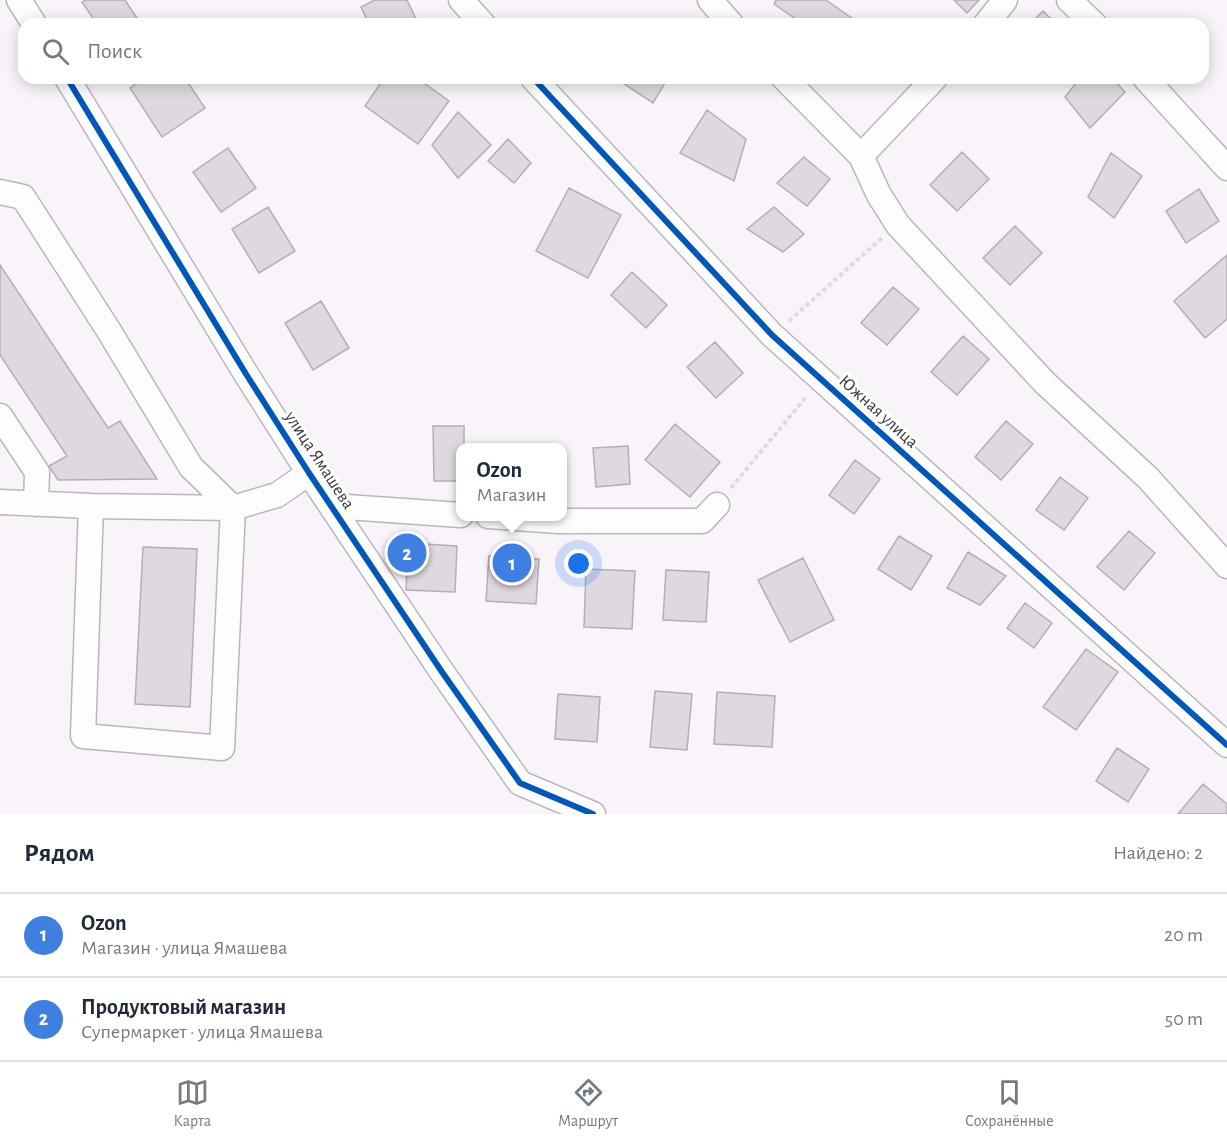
<!DOCTYPE html>
<html lang="ru">
<meta charset="utf-8">
<style>
:root{--surface:#fff;--page:#f2f2f3;--text:#1f2937;--muted:#747a83;--line:#e0e1e3;--accent:#7d787e}
body{margin:0;font-family:"Alegreya Sans",sans-serif;background:var(--page);color:var(--text)}
.you{position:absolute;left:579px;top:564px;width:21px;height:21px;margin:-15px;border:4px solid #fff;border-radius:50%;background:#1a73e8;box-shadow:0 0 0 9px #1a73e833}
.badge{display:grid;place-items:center;width:39px;height:39px;border-radius:50%;background:var(--accent);color:#fff;font-size:20px;font-weight:700}
.pin{position:absolute;translate:-50% -50%;border:3px solid #fff;box-shadow:0 2px 6px #0006}
.popup{position:absolute;left:456px;top:443px;width:111px;height:78px;box-sizing:border-box;display:grid;place-content:center;border-radius:12px;background:var(--surface);filter:drop-shadow(0 2px 4px #0005);font-size:20px;white-space:nowrap;color:var(--muted)}
.popup b{font-size:22px;color:var(--text)}
.popup::after{content:'';position:absolute;left:50%;top:100%;margin-left:-12px;border:12px solid transparent;border-top-color:var(--surface)}
.list{margin:0;padding:0;list-style:none}
h2{display:flex;justify-content:space-between;align-items:center;height:78px;margin:0;padding:0 24px;font-size:26px}
h2 small{font-size:20px;font-weight:400;color:var(--muted)}
.list li{display:grid;grid-template-columns:39px 1fr auto;gap:18px;align-items:center;box-sizing:border-box;height:84px;padding:0 24px;border-top:2px solid var(--line)}
.list b{display:block;font-size:22px;white-space:nowrap}
.list p{margin:0;font-size:20px;white-space:nowrap;color:var(--muted)}
.list em{font-size:20px;font-style:normal;color:var(--muted)}
.icon{flex:none;width:33px;height:33px;fill:none;stroke:currentColor;stroke-width:2;stroke-linecap:round;stroke-linejoin:round}
.map{position:relative;flex:none;width:1227px;height:814px;overflow:hidden}
.search{position:absolute;background:var(--surface);box-shadow:0 3px 15px #0003;left:18px;right:18px;top:18px;height:66px;display:flex;align-items:center;gap:15px;box-sizing:border-box;padding:0 21px;border-radius:18px;color:var(--muted);font-size:22px}
.sheet{height:246px;background:var(--surface)}
nav{display:flex;justify-content:space-around;align-items:center;box-sizing:border-box;height:84px;border-top:2px solid var(--line);background:var(--surface);font-size:16px;color:var(--muted)}
nav a{display:grid;justify-items:center;gap:3px}
nav .on{color:var(--accent)}
.map>svg:first-child{display:block}
.building{fill:#ded9de;stroke:#b3afb4;stroke-width:1.5}
.lines{fill:none;stroke-linecap:round;stroke-linejoin:round}
.minor-casing{stroke:#bbb6bb;stroke-width:27}
.path{stroke:#dddbdd;stroke-width:4;stroke-dasharray:4.5 3;stroke-linecap:butt}
.minor{stroke:#fefdfe;stroke-width:24}
.cycleway-casing{stroke:#fff;stroke-width:10}
.cycleway{stroke:#0057b8;stroke-width:6}
.labels{text-anchor:middle;stroke-width:6;stroke-linejoin:round;paint-order:stroke}
.street-label{font-size:18px;fill:#3a363b;stroke:#fff}
</style>
<div class="map">
<svg width="1227" height="814" viewBox="0 0 1227 814">
<rect width="100%" height="100%" fill="#f9f3fa"/>
<path class="building" d="M 86,0 L 125,0 L 141,24 L 97,24 L 82,2 Z
M 375,0 L 407,0 L 418,23 L 369,24 L 361,7 Z
M 776,0 L 826,0 L 860,24 L 803,24 L 774,4 Z
M 954,0 L 979,0 L 967,13 Z
M 1043,11 L 1056,24 L 1030,24 Z
M 145,78 L 185,78 L 205,108 L 162,137 L 130,88 Z
M 384,78 L 417,78 L 449,101 L 418,144 L 365,106 Z
M 615,78 L 668,78 L 653,103 Z
M 1080,78 L 1112,78 L 1125,92 L 1090,128 L 1065,97 Z
M 707,110 L 746,139 L 734,181 L 680,153 Z
M 458,112 L 491,145 L 458,178 L 432,145 Z
M 508,139 L 531,163 L 514,183 L 488,161 Z
M 228,148 L 256,188 L 221,212 L 193,172 Z
M 962,152 L 989,179 L 957,211 L 930,185 Z
M 1111,153 L 1142,176 L 1114,218 L 1088,197 Z
M 804,157 L 830,179 L 807,206 L 777,183 Z
M 569,188 L 621,215 L 588,278 L 536,251 Z
M 1199,189 L 1219,221 L 1186,243 L 1166,211 Z
M 268,207 L 295,251 L 259,273 L 232,229 Z
M 774,207 L 804,234 L 783,252 L 747,229 Z
M 1015,226 L 1042,253 L 1010,285 L 983,258 Z
M 1227,255 L 1227,319 L 1205,338 L 1174,301 Z
M 0,265 L 108,428 L 120,421 L 157,479 L 58,480 L 49,466 L 67,456 L 0,355 Z
M 632,272 L 667,305 L 646,328 L 611,295 Z
M 893,287 L 919,309 L 887,345 L 861,323 Z
M 321,301 L 349,348 L 313,370 L 285,323 Z
M 963,336 L 989,359 L 957,395 L 931,372 Z
M 715,342 L 743,373 L 716,398 L 687,367 Z
M 1006,421 L 1033,444 L 1001,480 L 975,457 Z
M 675,424 L 720,462 L 690,497 L 645,460 Z
M 433,426 L 464,426 L 464,448 L 461,448 L 461,481 L 434,481 Z
M 628,446 L 630,484 L 596,487 L 593,448 Z
M 855,460 L 880,479 L 854,514 L 829,495 Z
M 1060,477 L 1088,498 L 1064,530 L 1036,510 Z
M 1129,531 L 1155,553 L 1124,590 L 1097,567 Z
M 899,536 L 932,556 L 911,590 L 878,569 Z
M 408,543 L 457,546 L 455,592 L 406,590 Z
M 143,547 L 197,549 L 190,707 L 135,704 Z
M 968,552 L 1006,576 L 980,605 L 947,588 Z
M 489,556 L 539,559 L 536,604 L 486,601 Z
M 803,558 L 834,620 L 790,642 L 758,580 Z
M 586,569 L 635,571 L 632,629 L 584,627 Z
M 666,570 L 709,572 L 706,622 L 663,620 Z
M 1025,603 L 1052,623 L 1034,648 L 1007,628 Z
M 1086,649 L 1118,672 L 1076,730 L 1043,707 Z
M 655,691 L 692,694 L 687,750 L 650,747 Z
M 717,692 L 775,696 L 772,747 L 714,744 Z
M 558,694 L 600,697 L 597,742 L 555,739 Z
M 1117,748 L 1149,769 L 1128,802 L 1096,781 Z
M 1203,784 L 1227,804 L 1227,814 L 1178,814 Z"/>
<g class="lines">
<defs>
<path id="minor" d="M 19,0 L 34,24
M 461,0 L 483,24
M 710,0 L 731,24
M 1069,0 L 1094,24
M 986,24 L 1005,0
M 67,78 L 246,374 L 309,473 L 442,672 L 520,783 L 593,814
M 533,78 L 772,335 L 1227,745
M 784,78 L 861,156 L 879,195 L 898,225 L 1045,383 L 1148,478 L 1227,566
M 1145,78 L 1227,168
M 861,156 L 935,78
M 0,192 L 23,197 L 109,331 L 191,467 L 233,508 L 222,748 L 83,736 L 91,506
M 0,416 L 37,472 L 36,504
M 0,502 L 91,506 L 233,508 L 277,495 L 309,473
M 332,506 L 461,515
M 488,516 L 559,521 L 702,521 L 717,505"/>
</defs>
<use href="#minor" class="minor-casing"/>
<path class="path" d="M 789,321 L 882,238
M 731,488 L 806,397"/>
<use href="#minor" class="minor"/>
<defs>
<path id="cycleway" d="M 67,78 L 246,374 L 309,473 L 442,672 L 520,783 L 593,814
M 533,78 L 772,335 L 1227,745"/>
</defs>
<use href="#cycleway" class="cycleway-casing"/>
<use href="#cycleway" class="cycleway"/>
</g>
<g class="labels">
<g class="street-label">
<text transform="translate(879 411) rotate(42)" y="6">Южная улица</text>
<text transform="translate(320 460) rotate(57)" y="6">улица Ямашева</text>
</g>
</g>
</svg>
<div class="you"></div>
<div class="pin badge" style="left:512px;top:563px;background:#3f7fe0">1</div>
<div class="popup"><b>Ozon</b>Магазин</div>
<div class="pin badge" style="left:407px;top:553px;background:#3f7fe0">2</div>
<div class="search"><svg class="icon" aria-label="search" viewBox="0 0 24 24"><circle cx="10" cy="10" r="6"/><path d="M15 15l6 6"/></svg>Поиск</div>
</div>
<section class="sheet">
<h2>Рядом<small>Найдено: 2</small></h2>
<ul class="list">
<li><span class="badge" style="background:#3f7fe0">1</span><div><b>Ozon</b><p>Магазин · улица Ямашева</p></div><em>20 m</em></li>
<li><span class="badge" style="background:#3f7fe0">2</span><div><b>Продуктовый магазин</b><p>Супермаркет · улица Ямашева</p></div><em>50 m</em></li>
</ul>
</section>
<nav>
<a class="on"><svg class="icon" aria-label="map" viewBox="0 0 24 24"><path d="M3 6l6-2 6 2 6-2v14l-6 2-6-2-6 2zM9 4v14M15 6v14"/></svg>Карта</a>
<a><svg class="icon" aria-label="directions" viewBox="0 0 24 24"><path d="M12 3l9 9-9 9-9-9zM9 14v-3h6M13 9l2 2-2 2"/></svg>Маршрут</a>
<a><svg class="icon" aria-label="saved" viewBox="0 0 24 24"><path d="M7 4h10v16l-5-4-5 4z"/></svg>Сохранённые</a>
</nav>
